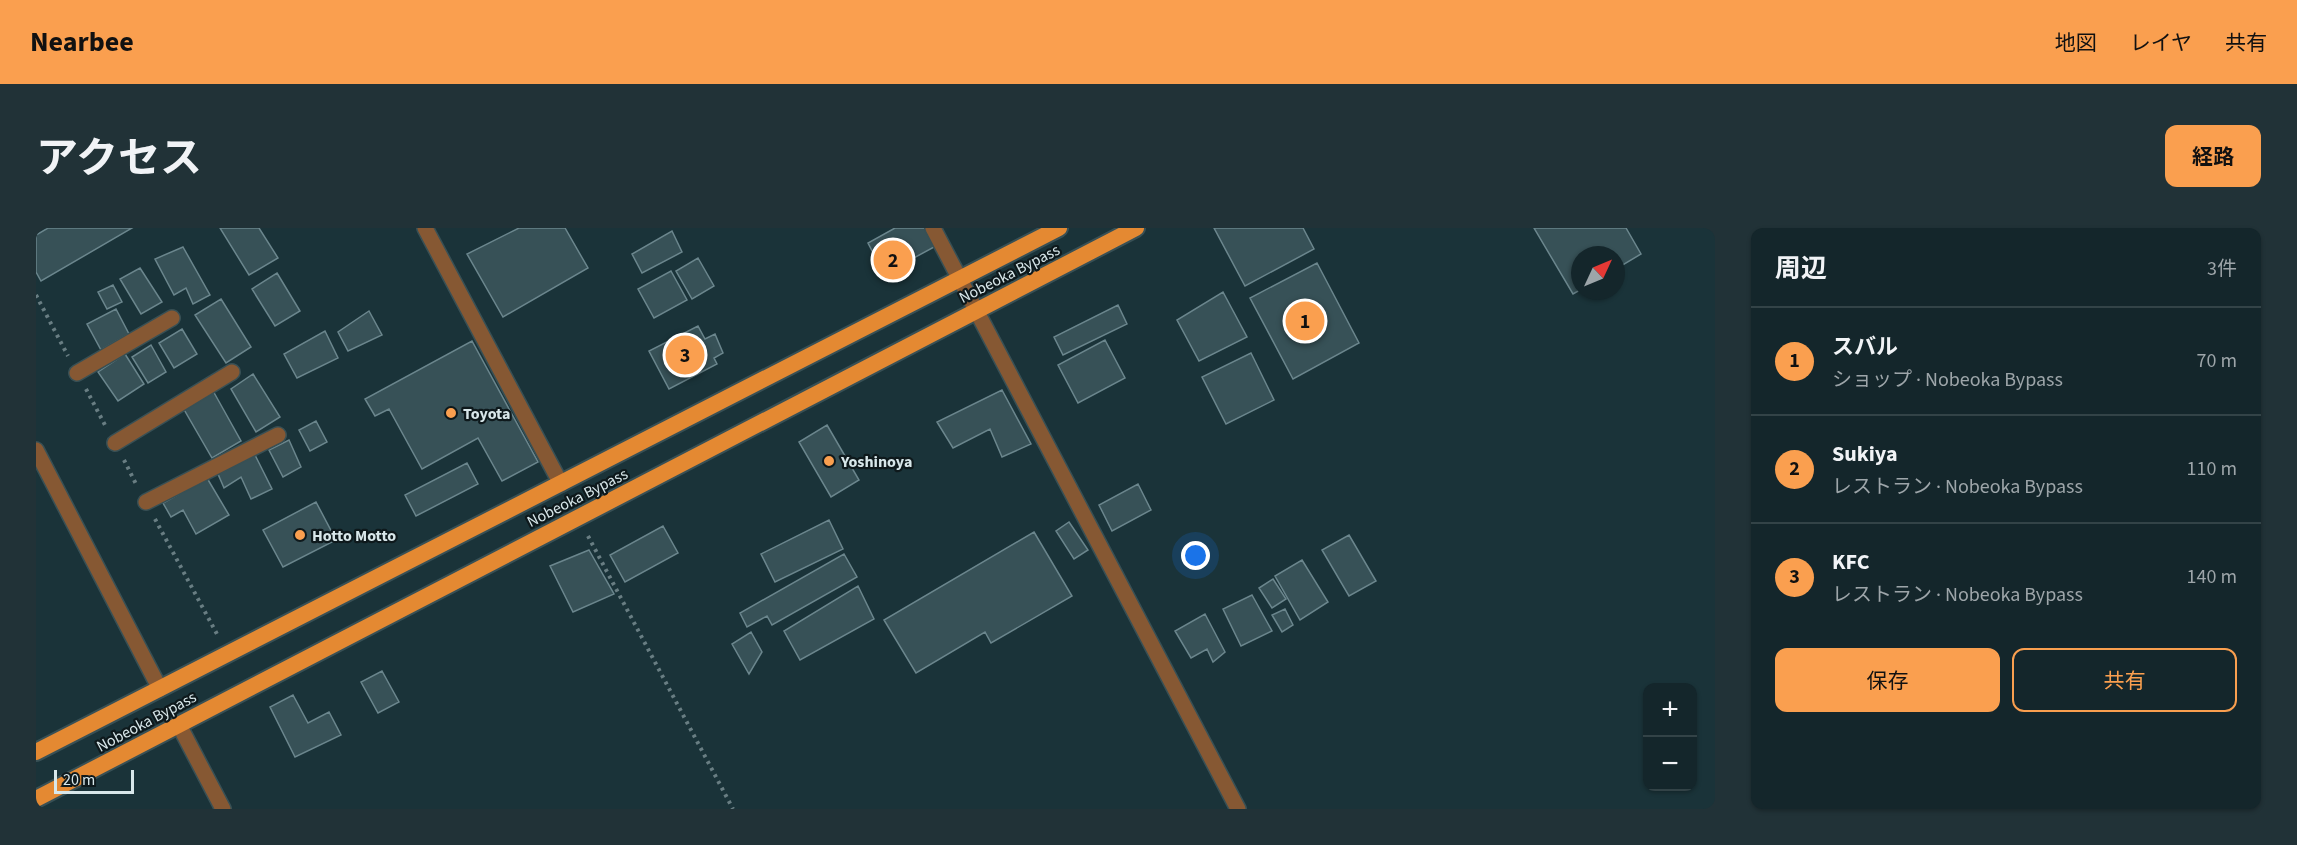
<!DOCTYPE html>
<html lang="ja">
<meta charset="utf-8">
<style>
:root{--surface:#14262b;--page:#213237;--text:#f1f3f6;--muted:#9da5a9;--line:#334347;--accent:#fa9f4f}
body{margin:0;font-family:"Source Sans 3","Noto Sans JP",sans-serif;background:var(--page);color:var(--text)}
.controls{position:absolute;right:18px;bottom:18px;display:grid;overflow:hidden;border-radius:12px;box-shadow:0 2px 4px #0004}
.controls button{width:54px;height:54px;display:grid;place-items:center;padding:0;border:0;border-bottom:2px solid var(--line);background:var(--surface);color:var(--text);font:30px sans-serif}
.compass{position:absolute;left:1535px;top:18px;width:54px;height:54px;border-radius:50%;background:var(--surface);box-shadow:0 2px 4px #0004;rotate:46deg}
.scale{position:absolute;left:18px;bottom:15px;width:80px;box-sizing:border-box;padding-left:6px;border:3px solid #d8e7ea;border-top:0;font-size:16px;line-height:21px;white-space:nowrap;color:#d8e7ea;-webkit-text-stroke:4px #0e191c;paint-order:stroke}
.you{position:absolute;left:1160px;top:328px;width:21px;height:21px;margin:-15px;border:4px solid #fff;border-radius:50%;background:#1a73e8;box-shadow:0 0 0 9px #1a73e833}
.badge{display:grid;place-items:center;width:39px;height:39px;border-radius:50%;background:var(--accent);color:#111;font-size:20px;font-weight:700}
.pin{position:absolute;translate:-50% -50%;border:3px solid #fff;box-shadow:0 2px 6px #0006}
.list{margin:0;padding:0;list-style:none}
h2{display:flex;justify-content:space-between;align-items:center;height:78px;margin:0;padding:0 24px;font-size:26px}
h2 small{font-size:20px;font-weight:400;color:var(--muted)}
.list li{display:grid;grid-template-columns:39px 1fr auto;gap:18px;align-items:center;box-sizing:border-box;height:108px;padding:0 24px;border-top:2px solid var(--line)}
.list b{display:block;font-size:22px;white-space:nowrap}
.list p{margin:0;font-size:20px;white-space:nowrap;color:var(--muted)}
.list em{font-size:20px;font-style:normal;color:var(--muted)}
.actions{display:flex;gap:12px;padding:18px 24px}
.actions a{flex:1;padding:14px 0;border:2px solid var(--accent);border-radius:12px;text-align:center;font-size:21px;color:var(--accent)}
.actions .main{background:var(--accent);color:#111}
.map{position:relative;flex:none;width:1679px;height:581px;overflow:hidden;border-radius:12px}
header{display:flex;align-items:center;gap:36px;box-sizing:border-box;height:84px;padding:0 30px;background:var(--accent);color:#111}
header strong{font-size:28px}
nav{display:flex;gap:33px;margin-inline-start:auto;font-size:21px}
.intro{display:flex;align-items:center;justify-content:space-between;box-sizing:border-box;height:144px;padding:0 36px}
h1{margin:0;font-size:42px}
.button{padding:15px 27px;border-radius:12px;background:var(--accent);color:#111;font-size:21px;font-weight:700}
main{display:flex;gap:36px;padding:0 36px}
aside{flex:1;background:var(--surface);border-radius:12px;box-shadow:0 2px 4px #0004}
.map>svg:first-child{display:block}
.building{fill:#375157;stroke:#6b868d;stroke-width:1.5}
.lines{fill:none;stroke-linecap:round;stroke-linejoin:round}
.minor-casing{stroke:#385055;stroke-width:18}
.trunk-casing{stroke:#385055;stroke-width:20}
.path{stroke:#697e83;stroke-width:4;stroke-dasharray:3 4.5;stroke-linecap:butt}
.minor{stroke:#865833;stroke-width:15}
.trunk{stroke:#e48932;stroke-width:16}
.poi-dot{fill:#fa9f4f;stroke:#0e191c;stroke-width:2}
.labels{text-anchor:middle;stroke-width:4.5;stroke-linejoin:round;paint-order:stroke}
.street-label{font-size:16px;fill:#d8e7ea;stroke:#0e191c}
.poi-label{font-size:16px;font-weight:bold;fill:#d8e7ea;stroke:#0e191c;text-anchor:start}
</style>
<header>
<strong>Nearbee</strong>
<nav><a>地図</a><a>レイヤ</a><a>共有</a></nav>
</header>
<div class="intro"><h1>アクセス</h1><a class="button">経路</a></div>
<main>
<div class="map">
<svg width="1679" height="581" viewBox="0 0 1679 581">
<rect width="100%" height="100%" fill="#1a3339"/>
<path class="building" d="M 12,0 L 96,0 L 5,53 L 0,44 L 0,7 Z
M 184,0 L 223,0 L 242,30 L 213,47 Z
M 483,0 L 529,0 L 552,40 L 467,89 L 431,26 Z
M 859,0 L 890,0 L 900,18 L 848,46 L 832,15 Z
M 1178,0 L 1267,0 L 1278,21 L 1209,58 Z
M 1498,0 L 1590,0 L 1605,26 L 1580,41 L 1580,27 L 1544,27 L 1544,62 L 1537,66 Z
M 636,3 L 646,24 L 606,45 L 596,26 Z
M 147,19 L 174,67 L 157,76 L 150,60 L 138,67 L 119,31 Z
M 662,30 L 678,58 L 656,71 L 640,43 Z
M 1281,35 L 1323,115 L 1257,151 L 1214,70 Z
M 104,40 L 126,74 L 105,86 L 84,51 Z
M 635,43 L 651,72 L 618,90 L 602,61 Z
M 241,45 L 264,83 L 239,98 L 216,61 Z
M 77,57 L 86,74 L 71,81 L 62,64 Z
M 1187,64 L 1211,109 L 1163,133 L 1141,92 Z
M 185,71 L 215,119 L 190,135 L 159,87 Z
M 1082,77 L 1091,96 L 1027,127 L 1018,109 Z
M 80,81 L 93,106 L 65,122 L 51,96 Z
M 333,83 L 346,107 L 312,123 L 302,104 Z
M 662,98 L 669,111 L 679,106 L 687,125 L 678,130 L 681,136 L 633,161 L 613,123 Z
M 146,101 L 161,126 L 138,140 L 123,115 Z
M 289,103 L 302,130 L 261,150 L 248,126 Z
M 1069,112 L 1089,150 L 1042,175 L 1022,137 Z
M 436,113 L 502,234 L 466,253 L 442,210 L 386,241 L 353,181 L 339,188 L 329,171 Z
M 115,117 L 130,144 L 112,155 L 96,129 Z
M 1215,125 L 1238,172 L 1190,196 L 1166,149 Z
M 89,126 L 108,156 L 82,173 L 62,144 Z
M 217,146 L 244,189 L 220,204 L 195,161 Z
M 176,161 L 205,213 L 176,230 L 146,178 Z
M 966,162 L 995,216 L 966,229 L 954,201 L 917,220 L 901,194 Z
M 280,193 L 291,214 L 274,223 L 263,202 Z
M 791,197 L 823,252 L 795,269 L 763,214 Z
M 253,212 L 265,239 L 247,249 L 233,222 Z
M 219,227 L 236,261 L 215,271 L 205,249 L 188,260 L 182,246 Z
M 431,235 L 442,256 L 380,288 L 369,267 Z
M 171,250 L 193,287 L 160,306 L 147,282 L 135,289 L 127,275 Z
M 1102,256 L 1115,282 L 1076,303 L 1063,277 Z
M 280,274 L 300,312 L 247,339 L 227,302 Z
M 793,292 L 807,321 L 739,354 L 725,326 Z
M 1033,294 L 1052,322 L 1038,331 L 1020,303 Z
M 627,298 L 642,325 L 589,354 L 574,327 Z
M 998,304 L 1036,368 L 955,415 L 949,404 L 880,445 L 848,392 Z
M 1313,307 L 1340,353 L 1313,368 L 1286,322 Z
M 553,322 L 578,366 L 537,384 L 514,338 Z
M 808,326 L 821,349 L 736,397 L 731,388 L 711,399 L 704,385 Z
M 1266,332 L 1292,374 L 1264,392 L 1239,348 Z
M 1237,351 L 1250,371 L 1236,380 L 1223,360 Z
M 822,358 L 838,391 L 764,432 L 748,403 Z
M 1216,367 L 1236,403 L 1205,418 L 1187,381 Z
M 1249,381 L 1257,397 L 1246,404 L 1236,387 Z
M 1169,386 L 1189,424 L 1177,434 L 1171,421 L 1155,430 L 1139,403 Z
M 715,404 L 726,424 L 713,446 L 696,416 Z
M 346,443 L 363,474 L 342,485 L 325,454 Z
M 257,467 L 272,495 L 293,484 L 305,507 L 259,529 L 234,479 Z"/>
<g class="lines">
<defs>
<path id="minor" d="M 389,0 L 525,256
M 897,0 L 1202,581
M 41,145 L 136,90
M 79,215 L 196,144
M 0,222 L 124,461
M 110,274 L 242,207
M 143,497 L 187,581"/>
<path id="trunk" d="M 0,524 L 1023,0
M 0,571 L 1100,0"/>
</defs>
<use href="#minor" class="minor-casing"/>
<use href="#trunk" class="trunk-casing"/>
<path class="path" d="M 0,67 L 32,128
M 50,161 L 70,199
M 88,232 L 101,258
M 119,291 L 182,408
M 552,308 L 697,581"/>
<use href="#minor" class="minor"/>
<use href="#trunk" class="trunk"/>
</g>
<g class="poi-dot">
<circle cx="415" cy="185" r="6"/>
<circle cx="793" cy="233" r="6"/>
<circle cx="264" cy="307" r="6"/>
</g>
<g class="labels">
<g class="street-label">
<text transform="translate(973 45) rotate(-27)" y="6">Nobeoka Bypass</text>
<text transform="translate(541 269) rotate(-27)" y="6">Nobeoka Bypass</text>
<text transform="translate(110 493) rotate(-28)" y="6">Nobeoka Bypass</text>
</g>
<g class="poi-label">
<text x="427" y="191">Toyota</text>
<text x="805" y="239">Yoshinoya</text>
<text x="276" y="313">Hotto Motto</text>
</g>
</g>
</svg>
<div class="controls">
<button>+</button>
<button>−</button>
</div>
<svg class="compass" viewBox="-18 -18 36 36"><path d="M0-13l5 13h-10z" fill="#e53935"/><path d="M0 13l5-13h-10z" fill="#9da5a9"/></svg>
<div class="scale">20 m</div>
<div class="you"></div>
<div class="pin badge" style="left:1269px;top:93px">1</div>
<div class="pin badge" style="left:857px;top:32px">2</div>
<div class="pin badge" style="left:649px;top:127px">3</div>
</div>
<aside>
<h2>周辺<small>3件</small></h2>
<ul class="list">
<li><span class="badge">1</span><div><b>スバル</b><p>ショップ · Nobeoka Bypass</p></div><em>70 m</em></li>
<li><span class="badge">2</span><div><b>Sukiya</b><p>レストラン · Nobeoka Bypass</p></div><em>110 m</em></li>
<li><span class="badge">3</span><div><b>KFC</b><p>レストラン · Nobeoka Bypass</p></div><em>140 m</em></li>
</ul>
<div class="actions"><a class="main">保存</a><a>共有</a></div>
</aside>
</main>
